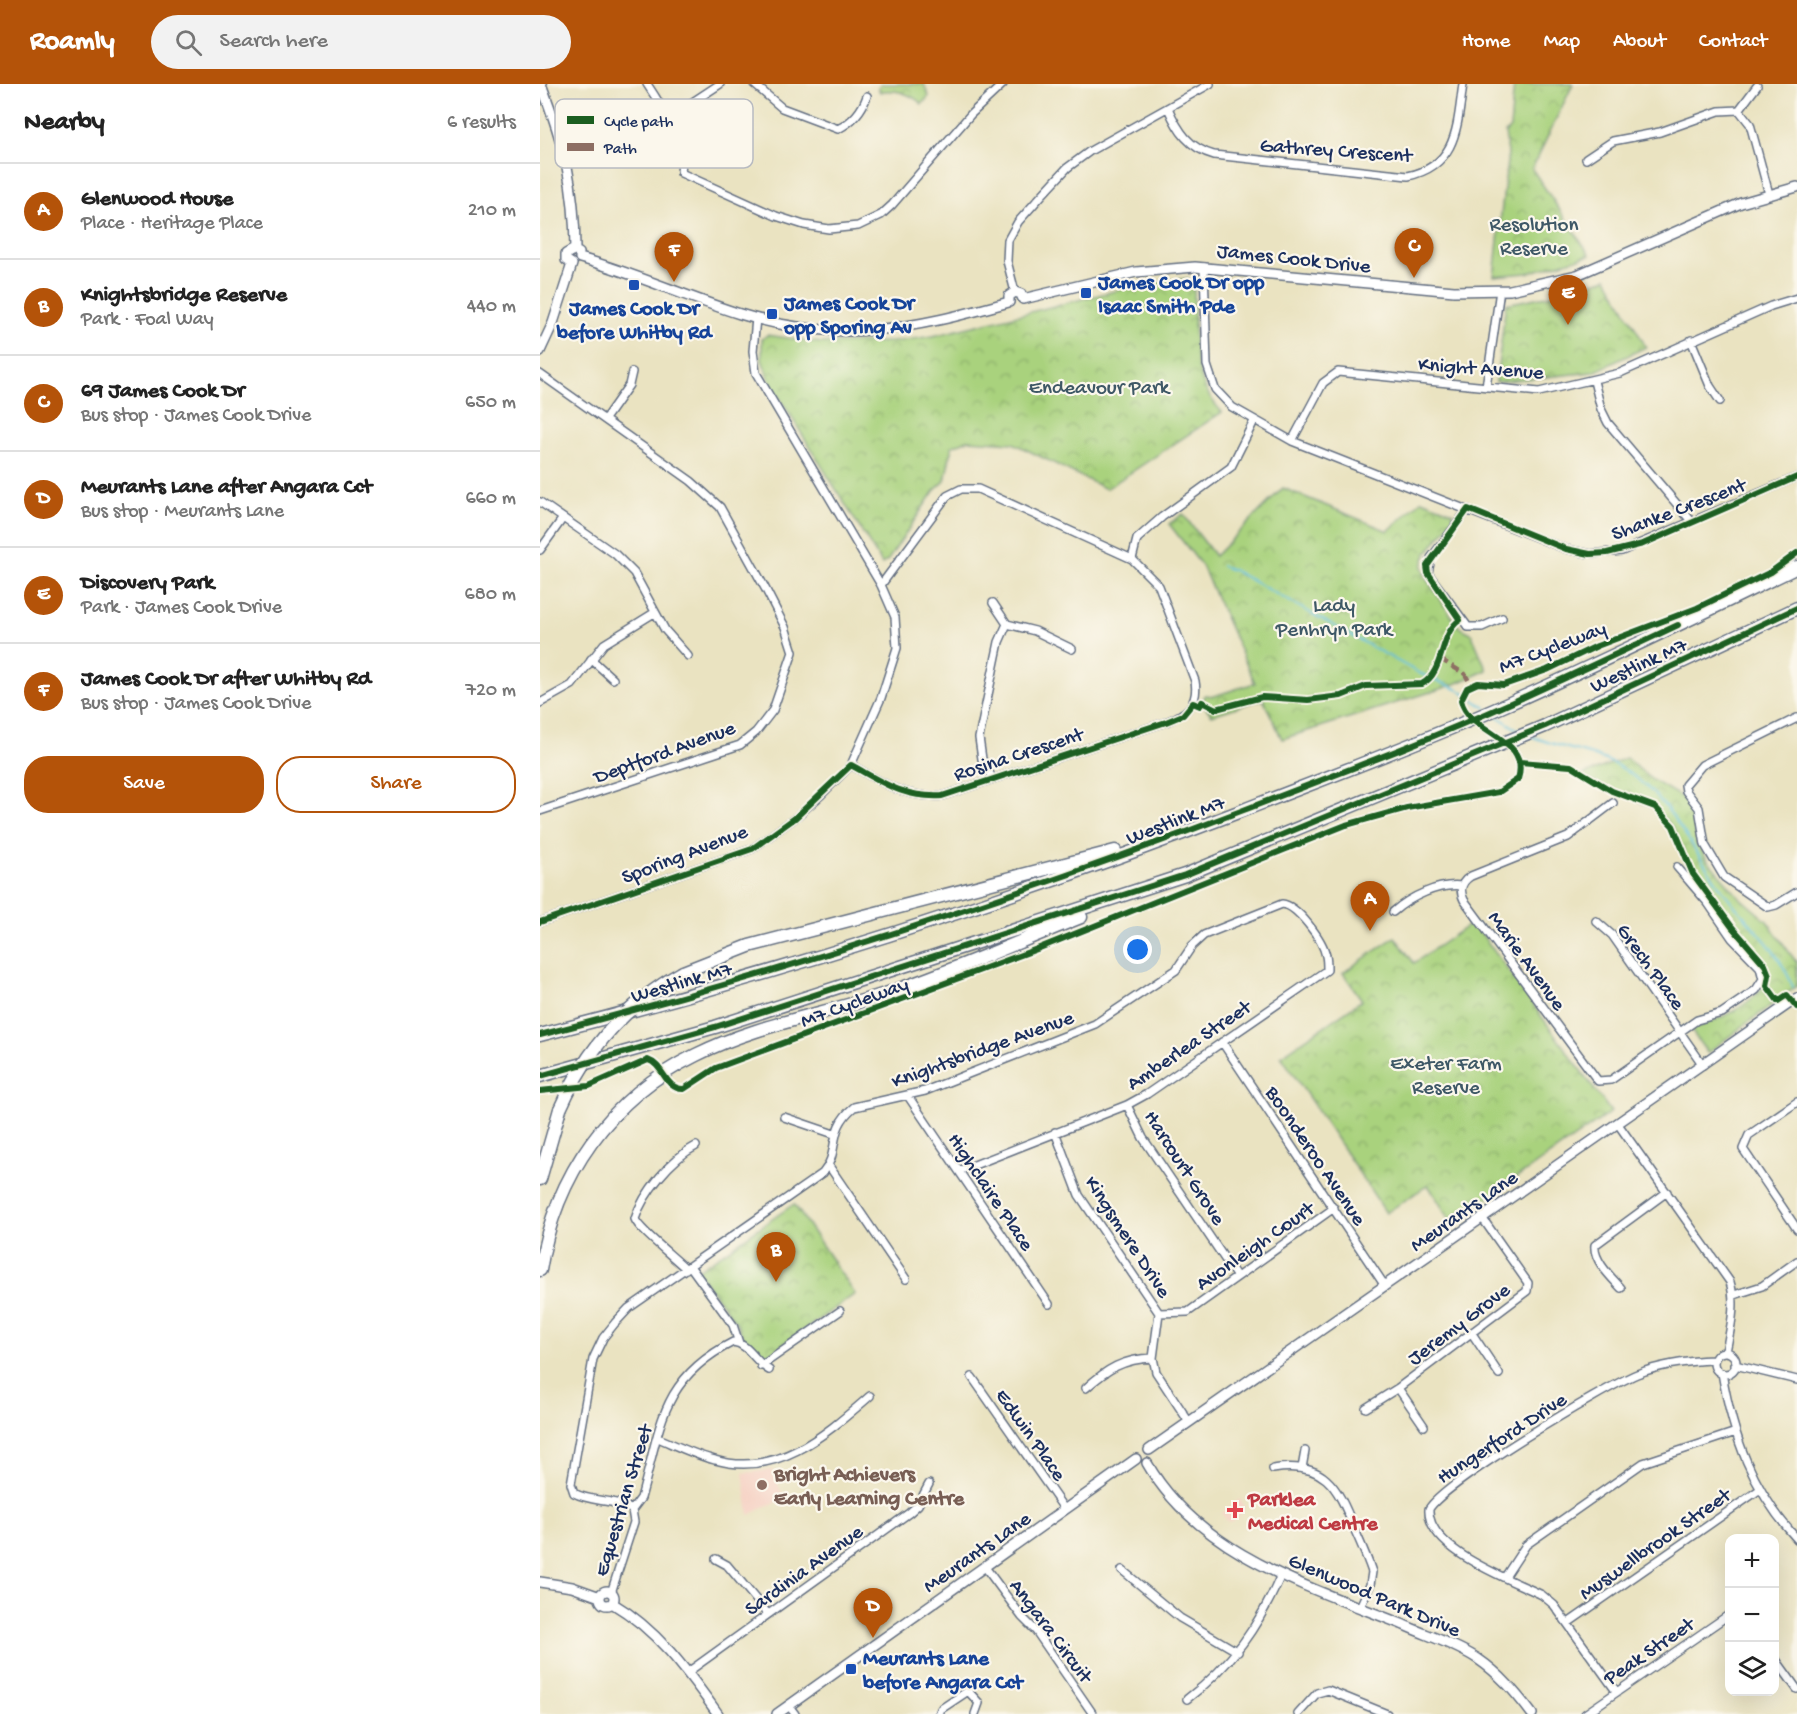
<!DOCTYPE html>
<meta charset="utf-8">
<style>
:root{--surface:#fff;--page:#f2f2f2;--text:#222;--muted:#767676;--line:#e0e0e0;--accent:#b45309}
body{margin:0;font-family:"Gochi Hand",sans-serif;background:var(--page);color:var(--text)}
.controls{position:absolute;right:18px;bottom:18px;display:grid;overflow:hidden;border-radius:12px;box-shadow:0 6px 24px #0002}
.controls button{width:54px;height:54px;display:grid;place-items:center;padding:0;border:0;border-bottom:2px solid var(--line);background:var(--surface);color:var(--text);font:30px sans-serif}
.you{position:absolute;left:598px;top:866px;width:21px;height:21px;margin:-15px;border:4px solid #fff;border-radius:50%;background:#1a73e8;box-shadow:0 0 0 9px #1a73e833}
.badge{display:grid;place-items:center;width:39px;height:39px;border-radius:50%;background:var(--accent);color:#fff;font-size:20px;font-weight:700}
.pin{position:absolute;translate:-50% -50px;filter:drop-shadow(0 2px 3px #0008)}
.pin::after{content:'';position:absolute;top:32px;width:21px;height:18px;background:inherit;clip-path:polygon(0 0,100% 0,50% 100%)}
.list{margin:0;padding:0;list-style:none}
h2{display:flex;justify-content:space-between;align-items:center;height:78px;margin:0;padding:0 24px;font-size:26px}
h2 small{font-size:20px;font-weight:400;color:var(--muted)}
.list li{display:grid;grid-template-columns:39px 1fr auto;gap:18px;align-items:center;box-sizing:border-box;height:96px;padding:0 24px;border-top:2px solid var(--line)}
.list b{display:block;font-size:22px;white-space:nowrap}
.list p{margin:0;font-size:20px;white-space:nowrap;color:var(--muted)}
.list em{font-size:20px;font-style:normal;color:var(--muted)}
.actions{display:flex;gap:12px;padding:18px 24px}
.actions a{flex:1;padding:14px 0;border:2px solid var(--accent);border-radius:24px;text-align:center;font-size:21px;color:var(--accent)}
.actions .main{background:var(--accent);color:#fff}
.icon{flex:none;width:33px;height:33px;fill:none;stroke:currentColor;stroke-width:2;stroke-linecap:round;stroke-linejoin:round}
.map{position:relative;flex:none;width:1257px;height:1630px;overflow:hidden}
header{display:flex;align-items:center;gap:36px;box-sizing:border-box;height:84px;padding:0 30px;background:var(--accent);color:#fff}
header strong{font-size:28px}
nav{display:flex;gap:33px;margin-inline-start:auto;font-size:21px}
.search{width:420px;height:54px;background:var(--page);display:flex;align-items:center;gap:15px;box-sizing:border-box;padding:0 21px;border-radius:33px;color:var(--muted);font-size:22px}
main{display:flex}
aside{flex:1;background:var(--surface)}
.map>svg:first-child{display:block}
.built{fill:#f6d2c4}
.park{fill:url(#park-crowns);stroke:#62806e;stroke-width:1.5}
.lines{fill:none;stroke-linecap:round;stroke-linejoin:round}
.stream{stroke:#5fc0dd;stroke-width:2}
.minor-casing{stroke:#636e81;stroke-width:10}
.tertiary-casing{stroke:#636e81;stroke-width:12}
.motorway-casing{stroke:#636e81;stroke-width:15}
.minor{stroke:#fff;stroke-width:7}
.tertiary{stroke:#fff;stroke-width:9}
.motorway{stroke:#fff;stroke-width:12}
.motorway-bridge-casing{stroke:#636e81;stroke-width:15;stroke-linecap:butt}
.motorway-bridge{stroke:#fff;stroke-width:12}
.quiet{stroke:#8d6e63;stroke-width:4.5;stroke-dasharray:9 4.5;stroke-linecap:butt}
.cycleway-casing{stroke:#fbf7ec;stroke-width:10}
.cycleway{stroke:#1b5e20;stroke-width:6}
.transit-dot{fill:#1a4fb4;stroke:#fbf7ec;stroke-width:2}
.education-dot{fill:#8d6e63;stroke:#fbf7ec;stroke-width:2}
.health-dot{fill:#e0444e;stroke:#fbf7ec;stroke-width:2}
.labels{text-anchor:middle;stroke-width:4.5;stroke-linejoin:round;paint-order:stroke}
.street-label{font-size:21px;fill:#1b2f5e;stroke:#fbf7ec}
.park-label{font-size:21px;fill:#3e5866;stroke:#fbf7ec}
.transit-label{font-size:21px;font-weight:bold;fill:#164399;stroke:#fbf7ec;text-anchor:start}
.education-label{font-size:21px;font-weight:bold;fill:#785e54;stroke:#fbf7ec;text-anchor:start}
.health-label{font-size:21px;font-weight:bold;fill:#be3a42;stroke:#fbf7ec;text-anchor:start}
.key{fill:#fbf7ec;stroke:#b8bbc1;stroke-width:1.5}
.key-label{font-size:16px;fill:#1b2f5e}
</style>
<header>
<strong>Roamly</strong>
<div class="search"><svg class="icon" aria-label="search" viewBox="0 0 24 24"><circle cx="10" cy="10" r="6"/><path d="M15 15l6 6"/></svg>Search here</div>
<nav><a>Home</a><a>Map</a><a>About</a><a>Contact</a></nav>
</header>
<main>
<aside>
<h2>Nearby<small>6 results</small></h2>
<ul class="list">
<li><span class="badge">A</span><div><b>Glenwood House</b><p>Place · Heritage Place</p></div><em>210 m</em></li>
<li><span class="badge">B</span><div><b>Knightsbridge Reserve</b><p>Park · Foal Way</p></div><em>440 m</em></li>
<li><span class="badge">C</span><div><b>69 James Cook Dr</b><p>Bus stop · James Cook Drive</p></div><em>650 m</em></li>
<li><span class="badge">D</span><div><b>Meurants Lane after Angara Cct</b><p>Bus stop · Meurants Lane</p></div><em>660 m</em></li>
<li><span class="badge">E</span><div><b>Discovery Park</b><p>Park · James Cook Drive</p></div><em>680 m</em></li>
<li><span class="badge">F</span><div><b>James Cook Dr after Whitby Rd</b><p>Bus stop · James Cook Drive</p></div><em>720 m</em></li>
</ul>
<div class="actions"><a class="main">Save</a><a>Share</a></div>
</aside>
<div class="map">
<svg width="1257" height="1630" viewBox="0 0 1257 1630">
<defs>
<pattern id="park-crowns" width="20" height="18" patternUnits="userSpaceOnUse" patternTransform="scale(1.5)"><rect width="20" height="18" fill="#a9d27d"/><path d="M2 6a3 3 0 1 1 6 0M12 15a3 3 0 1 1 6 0" fill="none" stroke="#89ab6a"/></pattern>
</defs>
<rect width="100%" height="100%" fill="#fbf7ec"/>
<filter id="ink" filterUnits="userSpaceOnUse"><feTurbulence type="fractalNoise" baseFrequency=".0167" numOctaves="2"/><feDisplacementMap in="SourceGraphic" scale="12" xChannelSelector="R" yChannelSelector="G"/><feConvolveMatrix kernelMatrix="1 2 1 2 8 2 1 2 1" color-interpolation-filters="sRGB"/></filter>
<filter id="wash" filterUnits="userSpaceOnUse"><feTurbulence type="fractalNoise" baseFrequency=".008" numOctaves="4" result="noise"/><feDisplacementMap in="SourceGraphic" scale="24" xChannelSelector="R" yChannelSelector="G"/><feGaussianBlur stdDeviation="1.35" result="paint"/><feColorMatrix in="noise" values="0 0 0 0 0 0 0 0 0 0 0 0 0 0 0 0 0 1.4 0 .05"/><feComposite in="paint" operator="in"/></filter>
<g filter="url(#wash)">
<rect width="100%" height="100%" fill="#eae3c1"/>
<path class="built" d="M 232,1386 L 244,1414 L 209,1431 L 203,1389 Z
M 700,1415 L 705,1423 L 703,1425 L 704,1427 L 690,1438 L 686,1436 L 682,1429 Z"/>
<path class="park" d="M 341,0 L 384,0 L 389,12 L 382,20 C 371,10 355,4 340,8 L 338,4 Z
M 974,0 L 1033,0 L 992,85 L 1050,171 L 987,189 L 954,192 L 968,69 L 965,49 L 970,44 Z
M 648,194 L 654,206 C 655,250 649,294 682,328 L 566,405 L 473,359 L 429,356 L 412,362 L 405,397 L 394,407 L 348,476 L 342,480 L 231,300 L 222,276 L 222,255 L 227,251 L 281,259 L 353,258 L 393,252 L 603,200 Z
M 1067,194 L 1106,263 L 1054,288 L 956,298 L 966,220 L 1017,210 Z
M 743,404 L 848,447 L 882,416 L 913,428 L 914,435 L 886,470 L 882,482 L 885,493 L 919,543 L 931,549 L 947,586 L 913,601 L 742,655 L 723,615 L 672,631 L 662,620 L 665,611 L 674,612 L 715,599 L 662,482 L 629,440 L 643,430 L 675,472 Z
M 1086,674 L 1112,696 L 1143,714 L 1152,730 L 1157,758 L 1168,777 L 1199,813 L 1227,837 L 1257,879 L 1257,902 L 1167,969 L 1150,945 C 1177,937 1214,921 1227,896 L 1225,884 L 1149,790 L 1143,765 L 1132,743 L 1114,724 L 1040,692 Z
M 933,838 L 1071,1028 L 912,1139 L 888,1101 L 846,1129 L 741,972 L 822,916 L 803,889 L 855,853 L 874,879 Z
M 254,1120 L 315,1210 L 225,1273 L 204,1256 L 197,1240 L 157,1187 Z"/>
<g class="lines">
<path class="stream" d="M 682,482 L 693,486 L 879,589 L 917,605 L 946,624
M 955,631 L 980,647
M 991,652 C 1021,665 1058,668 1085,686 C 1132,716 1151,765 1184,808 C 1210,843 1236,860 1253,903"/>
</g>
</g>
<g filter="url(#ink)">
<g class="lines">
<defs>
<path id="minor" d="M 107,0 C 123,24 145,59 141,89 L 236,132 L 264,141 L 289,145 L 318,142 L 341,131 L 352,121 L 431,30 L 463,0
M 214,0 L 242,24 L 298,45 C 312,38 322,27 327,12
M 628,24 C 638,47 649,64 674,71 L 868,92 C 918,81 917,42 923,0
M 1199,26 L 1217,2
M 130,33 L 180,0
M 1046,75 L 1073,57 L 1120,48 L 1179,27 L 1199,26 L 1210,40 L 1229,110
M 664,183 L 667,281 L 675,305 L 692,323 L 752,357 L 1026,465 L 1050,470 L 1082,467 L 1257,393
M 475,208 L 467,177 L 468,156 L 478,138 L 502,111 L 527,84 L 550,67 L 670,0
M 1151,256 L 1170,302 L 1180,317
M 0,290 L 151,397 L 180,423 L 225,504 L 245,543 L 253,568 L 233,626 L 216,648 L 200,661 L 0,727
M 1054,297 L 1061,325 L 1068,339 L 1152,438
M 946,303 L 960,206
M 65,335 L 89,301 L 92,288
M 752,357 L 783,299 L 798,288 L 999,308 L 1080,289 L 1231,222 L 1257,214
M 0,418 L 75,470 L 94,489 L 125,546 L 148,572
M 928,425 L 891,474 L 888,489 L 928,543 L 942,543 L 962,534
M 0,466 L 23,434
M 592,475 L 597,455 L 622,433 L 691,383 L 714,337
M 467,540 L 495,547 L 532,565
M 51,575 L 73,595
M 0,619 L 32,601 L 64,560 L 114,529
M 1257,634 L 1162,681 L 1145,701 L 1146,707 L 1159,724 L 1165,761 L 1184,793 L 1228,823 L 1236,821 L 1257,808
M 311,681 C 344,699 363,714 402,712 L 626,638 C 646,630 659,620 655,597 L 619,502 L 592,475 L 438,405 L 421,405 L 407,412 L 341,501
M 452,694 L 442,675 L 439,654 L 459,558 L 467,540 L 453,519
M 1073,719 L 1028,753 L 931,792 C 921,798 919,806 924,816 L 1058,997 L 1071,996 L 1157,936 L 1182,929 L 1216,906 L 1223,895 L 1220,883 L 1192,854 L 1168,819 L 1137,783
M 853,828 C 870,813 898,799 922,802
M 1056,837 L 1072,851 L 1163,981
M 0,838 L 212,765 L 255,734 L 281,711 L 311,681 L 341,614 L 357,564 L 355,533 L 341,501 L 216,289 L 213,267 L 216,234
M 682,958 L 845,1202
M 368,1012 L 509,1220
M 1257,1018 L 1209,1051 L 1203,1065 L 1257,1145
M 587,1021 L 603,1054 L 697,1193
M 244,1033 L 294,1050
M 1078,1040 L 1190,1198 C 1197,1221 1190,1245 1186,1268
M 515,1048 L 539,1111 L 619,1229 L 613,1274 L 616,1288 L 649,1338
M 289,1082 L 366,1195
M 150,1182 L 193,1241 L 199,1259
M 146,1185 C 135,1174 98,1145 95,1135 C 103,1109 132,1074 156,1062
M 1081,1204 C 1071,1193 1053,1176 1055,1161 L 1127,1108
M 1194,1211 L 1222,1202 L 1257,1177
M 619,1229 L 648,1228 L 794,1124
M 931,1248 L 959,1290
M1174 1279a11 11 0 1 1 22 0a11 11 0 1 1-22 0Z
M 1195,1281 L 1257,1296
M 221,1282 L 300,1227
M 1182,1289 C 1193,1353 1212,1406 1257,1455
M 432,1293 L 525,1426
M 546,1304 C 567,1285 583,1275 613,1274
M 858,1304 L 884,1342
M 826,1324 L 858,1304 L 987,1207 L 988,1199 L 943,1135
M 118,1354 C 137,1362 155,1371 175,1376 C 238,1394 286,1350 330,1312
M 762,1384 L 765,1367
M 733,1385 C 784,1377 797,1401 814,1444 C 820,1458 827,1473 832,1488 L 830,1501 L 820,1523
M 92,1426 C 75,1414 52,1419 34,1409 L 31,1400 L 53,1275 L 63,1254 L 75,1239 L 89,1224 L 283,1089 C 301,1067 286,1046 314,1023 L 385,1007 L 555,940 L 636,886 L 652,862 L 664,851 L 742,820 C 757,821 783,856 786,872 C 787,876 787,882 787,886 L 607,1010 L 587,1021 L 419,1087
M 92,1426 L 101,1414 C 121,1343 120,1295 193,1258 C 208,1259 216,1279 229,1286
M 176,1475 L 187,1481 L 228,1530
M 445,1483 L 482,1533 L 496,1547 L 553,1630
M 582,1486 L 640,1534 L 698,1568
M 965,1493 L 986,1461 L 1103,1379 L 1196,1348
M 71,1509 L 94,1438 L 92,1426
M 1028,1539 L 1219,1406
M 1234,1573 L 1257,1605
M 148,1588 L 369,1429 L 378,1421 L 389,1400
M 1076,1607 L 1014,1521 L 1002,1511 C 972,1496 886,1466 889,1425 C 904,1399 1063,1304 1097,1290 C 1122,1280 1148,1277 1174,1276
M 647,1615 C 692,1581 719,1542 741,1491
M 249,1622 L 255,1630
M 399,1630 L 401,1625 L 428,1607 L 439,1619 L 435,1630
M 758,1630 L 777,1609 L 788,1606 L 847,1630
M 1045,1630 L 1190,1530"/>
<path id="tertiary" d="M 1,0 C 24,60 35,101 35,166
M 40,174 C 94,189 146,213 200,230 C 300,261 372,245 469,218
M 32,180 L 26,176 L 26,170 L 33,166 L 39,169
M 483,215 L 596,188 L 655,183 L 914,207 L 970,206 L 1037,191 L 1201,119 L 1257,103
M 469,218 L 469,212 L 475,208 L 481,210 L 483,215
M 0,267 L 13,239 L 32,180
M 609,1366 L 1257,914
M 607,1379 C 659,1471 773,1504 864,1541 C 888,1552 916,1560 938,1575 C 960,1590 976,1609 992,1630
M 0,1498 L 32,1503 L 60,1513
M60 1514a7 7 0 1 1 14 0a7 7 0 1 1-14 0Z
M 72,1519 C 118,1546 147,1587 178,1630
M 237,1630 L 596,1375"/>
<path id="motorway" d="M 143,888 L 209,862 L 575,767
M 0,951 C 238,890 471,816 701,727 C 791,692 882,658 970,619 C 1067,576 1162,529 1257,483
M 0,992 L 175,943 L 645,791 L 1005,642 L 1257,524
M 0,1095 L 20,1025
M 0,1186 C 15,1091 70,1013 156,971 C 217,940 287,930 351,908 C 415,886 478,858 541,833"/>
</defs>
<use href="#minor" class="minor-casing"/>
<use href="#tertiary" class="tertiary-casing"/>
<use href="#motorway" class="motorway-casing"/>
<use href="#minor" class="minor"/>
<use href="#tertiary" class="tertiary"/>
<use href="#motorway" class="motorway"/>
<defs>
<path id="motorway-bridge" d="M 20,1025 C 46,966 87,919 143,888"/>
</defs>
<use href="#motorway-bridge" class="motorway-bridge-casing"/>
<use href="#motorway-bridge" class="motorway-bridge"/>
<path class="quiet" d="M 900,575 L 925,590 L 931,601"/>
<defs>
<path id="cycleway" d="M 980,678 L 1031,682 L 1072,707 L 1115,723 L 1133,742 L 1153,790 L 1192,843 L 1225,881 L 1229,891 L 1227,902 L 1238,917 L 1247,911 L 1257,923
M 0,838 L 212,765 L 255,734 L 311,681 C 344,699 363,714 402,712 L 626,638 L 643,631 L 653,619 L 660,622 L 662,618 L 676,625 L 722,613 L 768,616 L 801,612 L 826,602 L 882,600 C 905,588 899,549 920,536 L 888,489 L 887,482 L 928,425 L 1026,465 L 1050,470 L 1067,469 L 1103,460 L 1257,393
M 0,951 C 238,890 472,815 701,727 C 792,692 884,658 973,618 C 1028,593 1083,567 1138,541
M 0,992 L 175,943 L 645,791 L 1005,642 L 1257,524
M 0,1007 L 49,1002 L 108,976 C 124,981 125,1006 144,1005 L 176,984 L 497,865 L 806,741 L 867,724 L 959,708 L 978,695 C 991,652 928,650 921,616 L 927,604 L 938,599 L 964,601 L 1007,586 L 1057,562 L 1157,524 L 1231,488 L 1257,469"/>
</defs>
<use href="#cycleway" class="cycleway-casing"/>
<use href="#cycleway" class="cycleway"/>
</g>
</g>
<g class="transit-dot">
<rect x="88" y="195" width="12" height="12" rx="3"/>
<rect x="540" y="203" width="12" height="12" rx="3"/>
<rect x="226" y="224" width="12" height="12" rx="3"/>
<rect x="305" y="1579" width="12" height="12" rx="3"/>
</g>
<circle class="education-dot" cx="222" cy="1401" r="6"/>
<path class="health-dot" d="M692 1417h6v6h6v6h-6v6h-6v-6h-6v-6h6z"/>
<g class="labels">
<g class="street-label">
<text transform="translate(796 65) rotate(4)" y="7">Gathrey Crescent</text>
<text transform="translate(754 173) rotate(6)" y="7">James Cook Drive</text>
<text transform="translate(941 283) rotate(4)" y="7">Knight Avenue</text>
<text transform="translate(1138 424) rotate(-21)" y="7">Shanke Crescent</text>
<text transform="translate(1012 562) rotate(-21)" y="7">M7 Cycleway</text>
<text transform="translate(1098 580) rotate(-25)" y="7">Westlink M7</text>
<text transform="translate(124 667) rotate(-20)" y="7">Deptford Avenue</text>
<text transform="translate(478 669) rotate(-18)" y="7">Rosina Crescent</text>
<text transform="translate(635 735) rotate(-21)" y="7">Westlink M7</text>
<text transform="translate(144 769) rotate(-21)" y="7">Sporing Avenue</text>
<text transform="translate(988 876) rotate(54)" y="7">Marie Avenue</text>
<text transform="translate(1112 882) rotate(54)" y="7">Grech Place</text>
<text transform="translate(141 897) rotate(-16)" y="7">Westlink M7</text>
<text transform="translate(314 917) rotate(-20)" y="7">M7 Cycleway</text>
<text transform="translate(648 960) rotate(-34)" y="7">Amberlea Street</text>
<text transform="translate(442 964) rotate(-20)" y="7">Knightsbridge Avenue</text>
<text transform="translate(777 1071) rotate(56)" y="7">Boonderoo Avenue</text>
<text transform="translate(646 1083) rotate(57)" y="7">Harcourt Grove</text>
<text transform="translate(452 1107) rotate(56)" y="7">Highclaire Place</text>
<text transform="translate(923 1126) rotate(-35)" y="7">Meurants Lane</text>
<text transform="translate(589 1152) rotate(57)" y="7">Kingsmere Drive</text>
<text transform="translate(714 1161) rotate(-35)" y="7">Avonleigh Court</text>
<text transform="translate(918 1239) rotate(-37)" y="7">Jeremy Grove</text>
<text transform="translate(492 1350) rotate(55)" y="7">Edwin Place</text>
<text transform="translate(961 1353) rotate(-33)" y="7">Hungerford Drive</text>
<text transform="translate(82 1416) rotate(-73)" y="7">Equestrian Street</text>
<text transform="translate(1114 1459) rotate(-35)" y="7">Muswellbrook Street</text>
<text transform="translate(436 1467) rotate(-35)" y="7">Meurants Lane</text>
<text transform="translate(263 1485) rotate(-36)" y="7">Sardinia Avenue</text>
<text transform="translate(835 1510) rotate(23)" y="7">Glenwood Park Drive</text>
<text transform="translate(512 1546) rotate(53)" y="7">Angara Circuit</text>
<text transform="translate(1108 1566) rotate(-34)" y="7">Peak Street</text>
</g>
<g class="park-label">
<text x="994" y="146">Resolution<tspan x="994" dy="24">Reserve</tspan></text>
<text x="559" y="309">Endeavour Park</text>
<text x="794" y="527">Lady<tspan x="794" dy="24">Penhryn Park</tspan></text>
<text x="906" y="985">Exeter Farm<tspan x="906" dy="24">Reserve</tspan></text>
</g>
<g class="transit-label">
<text x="558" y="204">James Cook Dr opp<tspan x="558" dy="24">Isaac Smith Pde</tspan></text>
<text x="244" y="225">James Cook Dr<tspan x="244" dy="24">opp Sporing Av</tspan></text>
<text x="94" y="230" text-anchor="middle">James Cook Dr<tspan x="94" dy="24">before Whitby Rd</tspan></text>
<text x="323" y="1580">Meurants Lane<tspan x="323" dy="24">before Angara Cct</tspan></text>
</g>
<g class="education-label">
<text x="234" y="1396">Bright Achievers<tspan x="234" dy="24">Early Learning Centre</tspan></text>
</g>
<g class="health-label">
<text x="708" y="1421">Parklea<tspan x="708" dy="24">Medical Centre</tspan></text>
</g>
</g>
<rect x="15" y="15" width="198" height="69" rx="9" class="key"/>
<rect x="27" y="32" width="27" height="8" fill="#1b5e20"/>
<rect x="27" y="59" width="27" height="8" fill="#8d6e63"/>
<g class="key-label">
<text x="64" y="42">Cycle path</text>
<text x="64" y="69">Path</text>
</g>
</svg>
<div class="controls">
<button>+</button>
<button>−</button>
<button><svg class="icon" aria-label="layers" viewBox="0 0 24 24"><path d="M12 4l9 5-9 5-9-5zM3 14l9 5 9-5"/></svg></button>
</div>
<div class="you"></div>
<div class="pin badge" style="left:830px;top:847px">A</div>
<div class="pin badge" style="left:236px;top:1198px">B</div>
<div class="pin badge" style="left:874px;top:194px">C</div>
<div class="pin badge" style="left:333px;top:1554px">D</div>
<div class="pin badge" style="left:1028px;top:241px">E</div>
<div class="pin badge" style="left:134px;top:198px">F</div>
</div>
</main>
